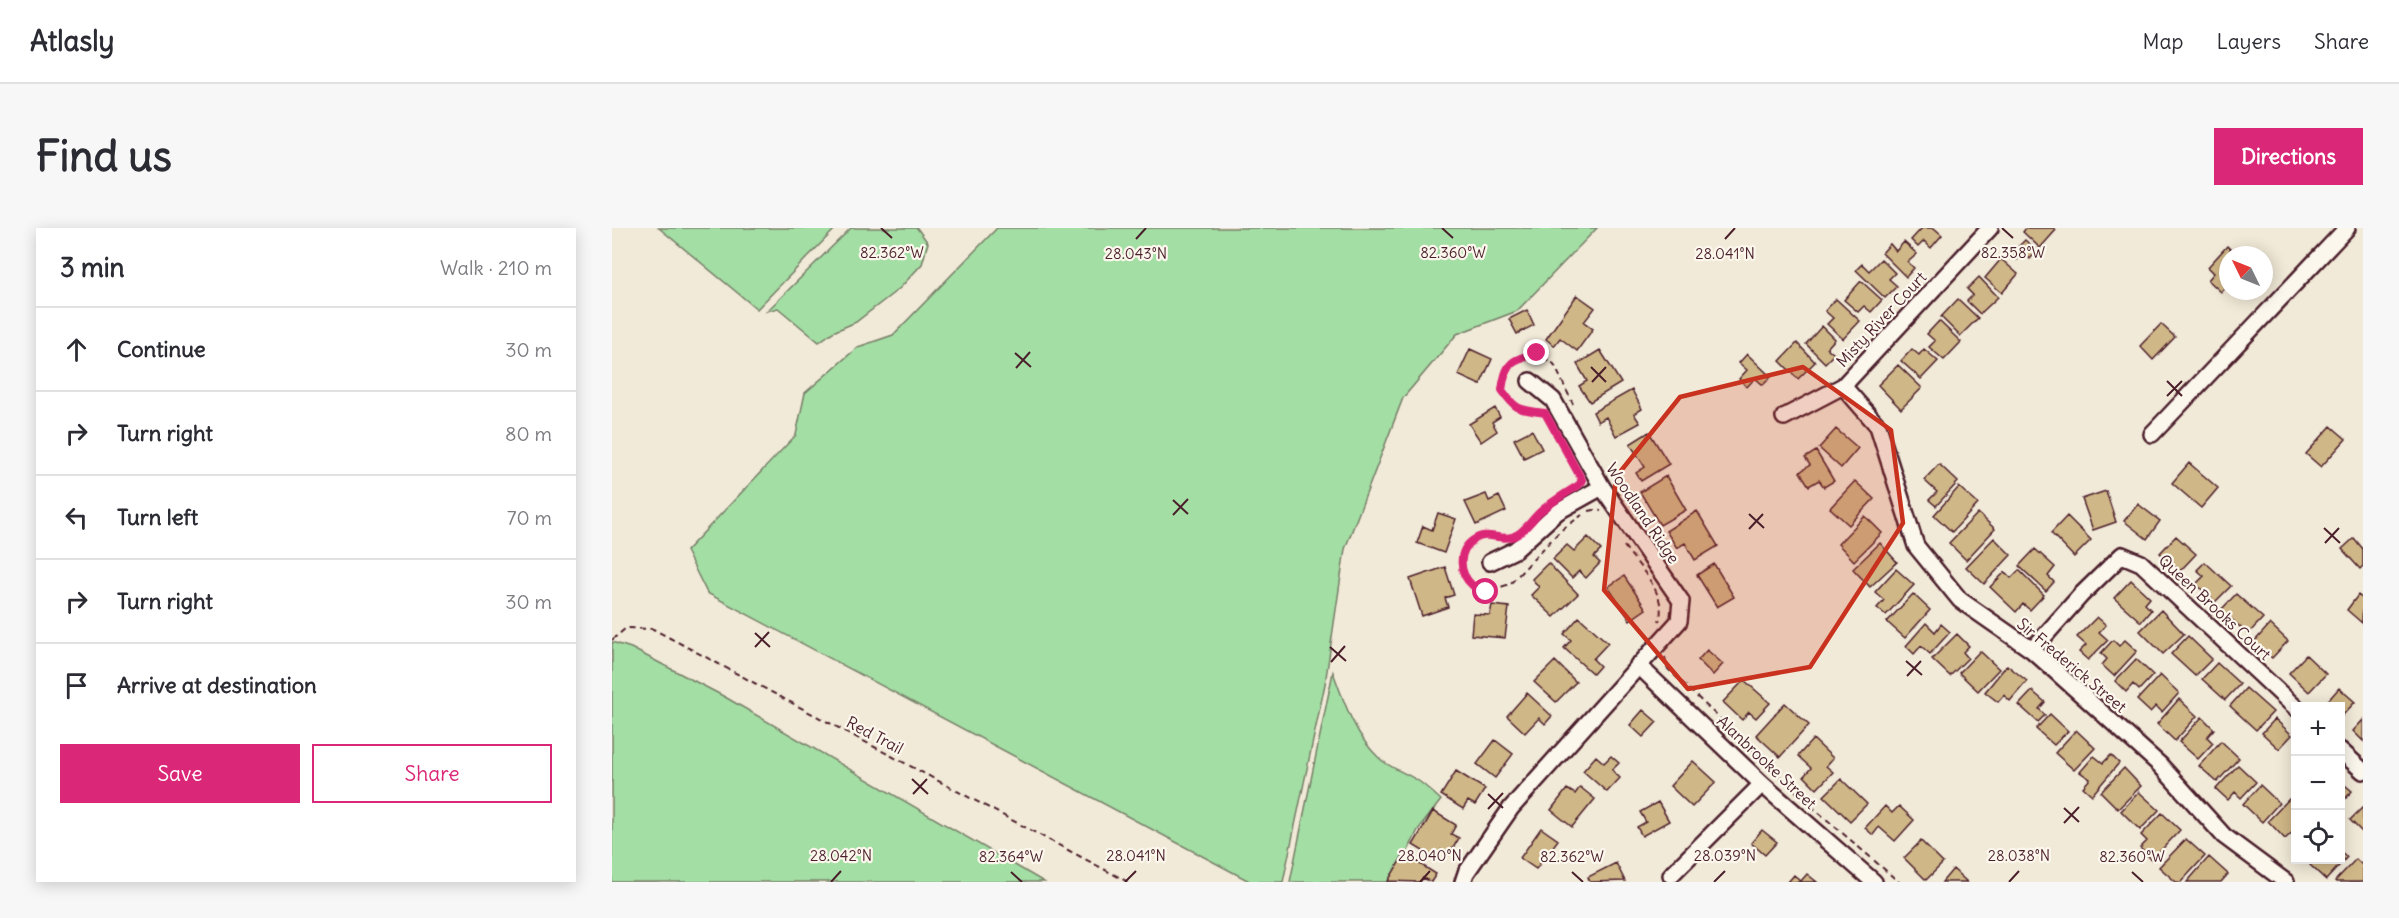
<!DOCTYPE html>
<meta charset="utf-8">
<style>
:root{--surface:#fff;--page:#f7f7f7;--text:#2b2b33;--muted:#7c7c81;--line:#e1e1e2;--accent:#db2777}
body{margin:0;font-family:Delius,sans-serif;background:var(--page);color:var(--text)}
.controls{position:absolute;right:18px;bottom:18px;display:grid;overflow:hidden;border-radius:0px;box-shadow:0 3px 15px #0003}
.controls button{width:54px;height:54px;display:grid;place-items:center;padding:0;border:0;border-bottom:2px solid var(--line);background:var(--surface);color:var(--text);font:30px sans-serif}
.compass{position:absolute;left:1607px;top:18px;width:54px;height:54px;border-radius:50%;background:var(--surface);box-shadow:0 3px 15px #0003;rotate:313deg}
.stop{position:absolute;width:18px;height:18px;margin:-14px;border:4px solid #db2777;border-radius:50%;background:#fff}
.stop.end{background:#db2777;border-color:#fff;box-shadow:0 2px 6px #0008}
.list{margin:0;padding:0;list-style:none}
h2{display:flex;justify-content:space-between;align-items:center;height:78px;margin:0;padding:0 24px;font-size:26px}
h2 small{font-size:20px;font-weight:400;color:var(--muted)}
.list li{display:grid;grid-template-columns:39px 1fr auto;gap:18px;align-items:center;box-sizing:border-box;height:84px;padding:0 24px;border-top:2px solid var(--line)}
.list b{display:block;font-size:22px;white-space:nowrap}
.list em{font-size:20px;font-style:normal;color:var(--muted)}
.actions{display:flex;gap:12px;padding:18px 24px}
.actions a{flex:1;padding:14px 0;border:2px solid var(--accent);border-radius:0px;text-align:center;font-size:21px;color:var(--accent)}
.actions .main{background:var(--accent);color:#fff}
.icon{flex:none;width:33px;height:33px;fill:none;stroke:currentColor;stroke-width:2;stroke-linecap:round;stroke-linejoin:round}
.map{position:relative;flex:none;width:1751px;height:654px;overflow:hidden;border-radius:0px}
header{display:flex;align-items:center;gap:36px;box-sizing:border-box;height:84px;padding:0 30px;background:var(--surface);border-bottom:2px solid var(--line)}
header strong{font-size:28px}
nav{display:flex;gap:33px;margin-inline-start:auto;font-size:21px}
.intro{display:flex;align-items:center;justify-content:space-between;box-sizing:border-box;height:144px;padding:0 36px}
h1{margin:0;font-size:42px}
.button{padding:15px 27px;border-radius:0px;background:var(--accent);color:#fff;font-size:21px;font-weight:700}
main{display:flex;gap:36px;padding:0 36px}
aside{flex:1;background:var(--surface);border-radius:0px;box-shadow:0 3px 15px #0003}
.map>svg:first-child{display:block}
.green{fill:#a3dea4;stroke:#767e68;stroke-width:1.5}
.building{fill:#d0b787;stroke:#4a1f2b;stroke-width:1.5}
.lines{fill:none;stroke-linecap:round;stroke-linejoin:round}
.street-casing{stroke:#4a1f2b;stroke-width:20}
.path{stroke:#4a1f2b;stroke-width:2;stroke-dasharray:6 4.5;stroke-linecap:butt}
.street{stroke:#fbf7ec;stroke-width:15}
.route{stroke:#db2777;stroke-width:8}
.marked{fill:#c8321e;fill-opacity:0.2;stroke:#c8321e;stroke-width:4.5;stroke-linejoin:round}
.ticks{fill:none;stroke:#4a1f2b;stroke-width:2}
.labels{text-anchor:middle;stroke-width:4.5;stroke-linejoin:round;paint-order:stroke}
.street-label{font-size:16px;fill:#4a1f2b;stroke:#fbf7ec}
.ticks-label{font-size:15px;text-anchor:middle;fill:#4a1f2b;stroke:#fbf7ec;stroke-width:4.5;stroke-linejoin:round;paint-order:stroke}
</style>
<header>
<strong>Atlasly</strong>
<nav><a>Map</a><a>Layers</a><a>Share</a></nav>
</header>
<div class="intro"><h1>Find us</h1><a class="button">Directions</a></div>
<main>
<aside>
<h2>3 min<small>Walk · 210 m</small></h2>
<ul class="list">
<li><svg class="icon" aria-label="ahead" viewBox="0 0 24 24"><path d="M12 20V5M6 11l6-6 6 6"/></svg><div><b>Continue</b></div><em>30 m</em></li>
<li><svg class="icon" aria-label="right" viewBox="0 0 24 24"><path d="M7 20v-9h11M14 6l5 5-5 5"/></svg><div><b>Turn right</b></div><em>80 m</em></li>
<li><svg class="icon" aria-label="left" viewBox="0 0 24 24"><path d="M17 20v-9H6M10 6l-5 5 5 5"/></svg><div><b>Turn left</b></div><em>70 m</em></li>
<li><svg class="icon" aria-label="right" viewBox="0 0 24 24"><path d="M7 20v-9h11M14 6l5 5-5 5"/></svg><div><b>Turn right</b></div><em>30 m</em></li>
<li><svg class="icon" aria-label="arrive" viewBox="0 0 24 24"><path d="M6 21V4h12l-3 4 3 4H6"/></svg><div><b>Arrive at destination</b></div></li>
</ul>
<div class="actions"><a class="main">Save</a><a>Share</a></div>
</aside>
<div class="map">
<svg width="1751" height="654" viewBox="0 0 1751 654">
<rect width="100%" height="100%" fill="#f2ead8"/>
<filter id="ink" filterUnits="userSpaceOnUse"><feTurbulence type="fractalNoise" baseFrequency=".0167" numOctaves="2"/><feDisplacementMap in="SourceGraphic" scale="12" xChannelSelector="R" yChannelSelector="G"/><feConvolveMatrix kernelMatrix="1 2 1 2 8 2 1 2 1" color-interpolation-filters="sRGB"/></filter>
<g filter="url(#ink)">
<path class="green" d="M 47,0 L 224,0 L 145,81 Z
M 239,0 L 305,0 L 316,15 L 310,36 L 288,60 L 244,94 L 221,104 L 207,114 L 166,80 L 155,83 Z
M 385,0 L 985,0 L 905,83 L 845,106 L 791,170 L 733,321 L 713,456 L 671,654 L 639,654 L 95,365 L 74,323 L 184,207 L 193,165 L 246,119 L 281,107 Z
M 0,414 L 19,420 L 113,469 L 432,654 L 0,654 Z
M 721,444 C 732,474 743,508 767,530 C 779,541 795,545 808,554 C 815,559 822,566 829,572 L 806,602 L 781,654 L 678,654 Z"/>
<path class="building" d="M 1310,0 L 1322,0 L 1330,7 L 1319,20 L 1312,13 L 1306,19 L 1299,12 Z
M 1414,0 L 1442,0 L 1444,2 L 1428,20 L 1411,4 Z
M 1413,12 L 1425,23 L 1418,31 L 1412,25 L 1405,32 L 1399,26 Z
M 1292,14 L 1305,26 L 1296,34 L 1302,40 L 1294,49 L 1270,25 L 1278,16 L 1284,23 Z
M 1615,18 L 1624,27 L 1616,27 L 1616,55 L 1609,64 L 1596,52 L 1602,45 L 1596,39 Z
M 1269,31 L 1283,45 L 1277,51 L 1285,58 L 1273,70 L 1244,42 L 1250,36 L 1257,43 Z
M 1389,31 L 1406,46 L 1390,65 L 1373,50 Z
M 1367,49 L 1386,69 L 1368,86 L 1355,73 L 1361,67 L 1355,61 Z
M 1249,53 L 1270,72 L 1259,84 L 1252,78 L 1246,84 L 1232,72 Z
M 965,67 L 983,80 L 972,94 L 981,101 L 965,123 L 948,110 L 942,118 L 934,111 Z
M 1224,71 L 1248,93 L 1231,111 L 1215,96 L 1221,90 L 1213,83 Z
M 1346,71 L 1366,90 L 1348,108 L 1329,89 Z
M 915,82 L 922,97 L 905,106 L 897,91 Z
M 1327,93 L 1349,114 L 1332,132 L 1317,119 L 1323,113 L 1315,106 Z
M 1549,96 L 1563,109 L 1541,132 L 1528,118 Z
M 1210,98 L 1223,111 L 1215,120 L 1222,126 L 1213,135 L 1194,116 Z
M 1185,115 L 1203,134 L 1186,151 L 1168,133 Z
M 858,121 L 880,131 L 868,157 L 846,147 Z
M 1300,121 L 1307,127 L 1312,121 L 1326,133 L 1309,151 L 1289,133 Z
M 988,122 L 1009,155 L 978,174 L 967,158 L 975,153 L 965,136 Z
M 1135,126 L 1159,149 L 1151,157 L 1143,150 L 1135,159 L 1127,151 L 1135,142 L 1127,135 Z
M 1286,137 L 1310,160 L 1289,181 L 1266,157 Z
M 1020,162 L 1030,181 L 1022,186 L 1028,195 L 1004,208 L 994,189 L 986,194 L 981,184 Z
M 883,180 L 888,189 L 880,194 L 885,203 L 869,214 L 857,196 Z
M 1719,198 L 1734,211 L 1709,239 L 1694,226 Z
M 1224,201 L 1246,220 L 1229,240 L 1207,220 Z
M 920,202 L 930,221 L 912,230 L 902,211 Z
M 1037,204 L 1057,236 L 1029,253 L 1024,245 L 1033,239 L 1018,216 Z
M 1204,223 L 1222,253 L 1212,259 L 1207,252 L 1197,258 L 1188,244 L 1198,237 L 1193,230 Z
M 1577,235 L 1606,260 L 1589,280 L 1560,255 Z
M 1327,236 L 1346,254 L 1324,278 L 1317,272 L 1325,264 L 1312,252 Z
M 1054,248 L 1074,282 L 1048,297 L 1028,264 Z
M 1243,253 L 1262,271 L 1237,297 L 1218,280 Z
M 1347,259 L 1366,276 L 1340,304 L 1322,287 Z
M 1494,263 L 1504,294 L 1481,302 L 1470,271 Z
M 874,266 L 877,273 L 887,268 L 894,283 L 864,297 L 853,274 Z
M 1526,276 L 1548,293 L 1535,311 L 1512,293 Z
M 1085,283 L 1106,318 L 1083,332 L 1073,315 L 1065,320 L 1054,303 Z
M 826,285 L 844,291 L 832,325 L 805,315 L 811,298 L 820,302 Z
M 1366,285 L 1383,301 L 1354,332 L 1337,315 Z
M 1253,288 L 1270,305 L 1242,333 L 1226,316 Z
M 1455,288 L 1479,312 L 1462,329 L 1439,305 Z
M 1564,308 L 1584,326 L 1568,343 L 1548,325 Z
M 976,309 L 989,322 L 982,329 L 988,335 L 974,350 L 967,343 L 960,350 L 941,331 L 955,317 L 962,323 Z
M 1382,310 L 1399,327 L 1372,356 L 1354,339 Z
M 1742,310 L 1751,321 L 1751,338 L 1748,341 L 1730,321 Z
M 1268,315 L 1285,334 L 1258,359 L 1241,341 Z
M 1423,321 L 1443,339 L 1436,348 L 1442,354 L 1434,363 L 1407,338 Z
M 1593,334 L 1619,358 L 1603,374 L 1584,356 L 1592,348 L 1585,342 Z
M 936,335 L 966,366 L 942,389 L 919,367 L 927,359 L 920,351 Z
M 1102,336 L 1122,369 L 1105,379 L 1085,347 Z
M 833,339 L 842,367 L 833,370 L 836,379 L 810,388 L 798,351 Z
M 1284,341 L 1302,357 L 1274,387 L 1265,380 L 1272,372 L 1263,364 Z
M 1407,342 L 1432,367 L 1418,382 L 1411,376 L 1404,384 L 1378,359 L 1393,344 L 1399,350 Z
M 1012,348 L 1034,381 L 1018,392 L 996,359 Z
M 1519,352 L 1538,370 L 1533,376 L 1539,382 L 1529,394 L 1502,370 Z
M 1301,366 L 1318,382 L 1293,410 L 1275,394 Z
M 1624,366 L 1651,390 L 1636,406 L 1609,382 Z
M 1746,367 L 1751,371 L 1750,395 L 1735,382 Z
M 880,377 L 897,379 L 893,410 L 859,407 L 861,386 L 878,387 Z
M 1549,382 L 1572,406 L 1551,426 L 1528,403 Z
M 967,389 L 996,415 L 981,431 L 988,438 L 981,446 L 952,420 L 959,412 L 952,406 Z
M 1485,389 L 1494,397 L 1487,404 L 1496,412 L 1476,432 L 1467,424 L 1474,417 L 1465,409 Z
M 1314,395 L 1323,404 L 1329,396 L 1338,404 L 1318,426 L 1309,418 L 1302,426 L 1294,418 Z
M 1658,396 L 1676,413 L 1660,430 L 1642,414 Z
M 1345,406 L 1357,418 L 1351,424 L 1356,430 L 1338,448 L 1320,431 Z
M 1576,408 L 1600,431 L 1583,448 L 1559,426 Z
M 1501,412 L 1507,418 L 1513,412 L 1525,423 L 1502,448 L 1490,437 L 1495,431 L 1489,425 Z
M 1095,422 L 1111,436 L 1101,447 L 1086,432 Z
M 1368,423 L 1387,441 L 1366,463 L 1347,445 Z
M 1694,427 L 1714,446 L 1697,464 L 1677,445 Z
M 1524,431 L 1541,447 L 1527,462 L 1521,456 L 1514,464 L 1503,453 Z
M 943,433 L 964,454 L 944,474 L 922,454 Z
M 1605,435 L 1628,456 L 1613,472 L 1590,451 Z
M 1395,437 L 1415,453 L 1398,473 L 1392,467 L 1386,474 L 1373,464 Z
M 1548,447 L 1567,465 L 1550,484 L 1544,478 L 1538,484 L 1525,472 Z
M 1132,452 L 1158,475 L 1144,490 L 1137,484 L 1130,492 L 1111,474 Z
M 1634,460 L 1661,484 L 1644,502 L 1618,478 Z
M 1727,460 L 1743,474 L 1728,490 L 1728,478 L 1715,478 L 1713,476 Z
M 1420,463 L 1433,474 L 1427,481 L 1433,487 L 1426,494 L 1407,477 Z
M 915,465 L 940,488 L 933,496 L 927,490 L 913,505 L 895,488 Z
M 1567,471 L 1585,488 L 1563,513 L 1545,496 Z
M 1173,475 L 1197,497 L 1168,529 L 1144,507 Z
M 1031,482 L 1045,494 L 1031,509 L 1018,497 Z
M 1438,486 L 1456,503 L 1442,517 L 1424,501 Z
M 1590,489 L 1602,501 L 1595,509 L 1601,515 L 1586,531 L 1567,514 Z
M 1663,491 L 1680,507 L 1667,521 L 1650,505 Z
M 1751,492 L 1751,513 L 1741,503 Z
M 1464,502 L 1483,520 L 1462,542 L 1443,525 Z
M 1201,511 L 1221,530 L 1214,538 L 1221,544 L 1205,561 L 1192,548 L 1199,540 L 1186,528 Z
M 883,512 L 901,526 L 883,550 L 865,536 Z
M 1609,513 L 1627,530 L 1605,554 L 1587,538 Z
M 1499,527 L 1507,535 L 1480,567 L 1471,559 L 1478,551 L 1468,544 L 1482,528 L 1491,535 Z
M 984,528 L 992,535 L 999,528 L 1007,535 L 1000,542 L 1008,550 L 995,564 L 971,543 Z
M 1081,533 L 1104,554 L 1080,579 L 1058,558 Z
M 1626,537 L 1644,554 L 1629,570 L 1623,564 L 1616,572 L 1604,561 Z
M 1512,540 L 1529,558 L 1506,581 L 1489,564 Z
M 844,543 L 873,561 L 863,577 L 856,573 L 851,581 L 829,567 Z
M 1229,551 L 1255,576 L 1238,593 L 1212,568 Z
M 1728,553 L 1740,563 L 1728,577 Z
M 1648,557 L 1667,575 L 1650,594 L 1631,576 Z
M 968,559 L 983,571 L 960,599 L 939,582 L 955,561 L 963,566 Z
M 1527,564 L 1547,582 L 1528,602 L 1509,583 Z
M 1677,571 L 1684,577 L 1684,601 L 1673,611 L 1656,593 Z
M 1046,574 L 1057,593 L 1030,608 L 1025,599 L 1034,594 L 1028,584 Z
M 1273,578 L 1280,585 L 1287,578 L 1302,592 L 1283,613 L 1267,599 L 1261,607 L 1253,600 Z
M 1751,579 L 1751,605 L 1738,592 Z
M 821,583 L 844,597 L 839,606 L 847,610 L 837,627 L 829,622 L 824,631 L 801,617 Z
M 1550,585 L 1568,602 L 1540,632 L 1528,620 L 1535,613 L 1529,607 Z
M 929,600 L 946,612 L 924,641 L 908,630 Z
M 1150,602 L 1165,614 L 1153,627 L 1139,615 Z
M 1574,611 L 1593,628 L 1569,654 L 1564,654 L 1547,639 Z
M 1309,613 L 1331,635 L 1314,652 L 1292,630 Z
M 1728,623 L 1735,629 L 1714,652 L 1698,637 L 1704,632 L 1728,632 Z
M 792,626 L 824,646 L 819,654 L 811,650 L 808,654 L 776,653 Z
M 1597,629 L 1616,646 L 1609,654 L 1575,654 Z
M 1744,631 L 1751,638 L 1751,654 L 1724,654 L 1723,653 Z
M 1004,635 L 1013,653 L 978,654 L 976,649 Z
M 1341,641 L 1355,654 L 1330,654 Z
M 1195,646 L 1205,654 L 1176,654 L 1182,647 L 1189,653 Z"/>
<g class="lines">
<defs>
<path id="street" d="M 1231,158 L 1266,198 L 1304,318 L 1348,372 L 1420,422 L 1548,537 L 1612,608 L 1674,654
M 1172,189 L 1231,158 L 1378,0
M 1540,206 L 1735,0
M 878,334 L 903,322 L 945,284 L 990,259
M 1420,422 L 1469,367 L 1510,327 L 1529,335 L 1684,480
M 1026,437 L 1150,556 L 1262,654
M 1728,522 L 1751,543
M 1059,647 L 1150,556
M 851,654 L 854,645 L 899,580 L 1067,393 L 1069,373 L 990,259 L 941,172 L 918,153"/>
</defs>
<use href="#street" class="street-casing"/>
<path class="path" d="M 933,185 C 908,181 905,184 890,162 C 894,134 899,132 925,125 L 942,136 L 961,176
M 977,283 L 982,282 L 989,283
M 892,311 C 888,310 882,307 878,307 C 871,306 862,311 857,316 C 839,334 855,356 874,364 L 898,356 L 948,303 L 970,287
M 1012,318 C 1027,339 1056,366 1047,393
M 0,412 L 14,400 L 41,401 L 516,654
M 1053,429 L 1055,440 L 1198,577 L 1287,654"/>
<use href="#street" class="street"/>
</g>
</g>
<g class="lines" filter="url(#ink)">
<path class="route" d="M 874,364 C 870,362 864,361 861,358 C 846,345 845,322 863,311 C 877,302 892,316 906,306 C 915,300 921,290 929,283 C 941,273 954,265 967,257 L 970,252 L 933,185 C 908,181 905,184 890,162 C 894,134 899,132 925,125"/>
</g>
<path class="marked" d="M 1191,139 L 1279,202 L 1291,295 L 1198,439 L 1076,461 L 992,362 L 1004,249 L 1068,169 Z"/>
<path class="ticks" d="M 269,0 L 280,10M 830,0 L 841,10M 1390,0 L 1401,10M 524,11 L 534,0M 1113,11 L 1123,0M 403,125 L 419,139M 979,139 L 994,154M 404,140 L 418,124M 1555,153 L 1570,168M 980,154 L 994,139M 1555,168 L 1570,153M 561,272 L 576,286M 1137,286 L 1152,300M 561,287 L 576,271M 1712,300 L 1728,315M 1137,301 L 1151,286M 1713,315 L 1727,300M 143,405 L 158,419M 143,419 L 157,404M 718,419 L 734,433M 1294,433 L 1310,447M 719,434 L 733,418M 1295,448 L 1309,433M 300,551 L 316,566M 301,566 L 315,551M 876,566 L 891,580M 1452,580 L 1467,594M 876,581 L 891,565M 1452,595 L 1467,579M 399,644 L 410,654M 960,644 L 971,654M 1520,644 L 1531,654M 219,654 L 229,643M 513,654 L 524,643M 808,654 L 818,643M 1102,654 L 1113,643M 1397,654 L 1407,643"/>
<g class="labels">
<g class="street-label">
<text transform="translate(1269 91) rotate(-47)" y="6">Misty River Court</text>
<text transform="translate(1031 285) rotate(56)" y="6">Woodland Ridge</text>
<text transform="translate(1603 379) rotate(43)" y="6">Queen Brooks Court</text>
<text transform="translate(1460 437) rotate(40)" y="6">Sir Frederick Street</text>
<text transform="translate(263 507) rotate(28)" y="6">Red Trail</text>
<text transform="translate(1155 534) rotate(43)" y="6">Alanbrooke Street</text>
</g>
</g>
<g class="ticks-label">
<text x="280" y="30">82.362°W</text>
<text x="841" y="30">82.360°W</text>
<text x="1401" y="30">82.358°W</text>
<text x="524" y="31">28.043°N</text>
<text x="1113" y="31">28.041°N</text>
<text x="229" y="633">28.042°N</text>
<text x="524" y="633">28.041°N</text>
<text x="818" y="633">28.040°N</text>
<text x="1113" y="633">28.039°N</text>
<text x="1407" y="633">28.038°N</text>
<text x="399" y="634">82.364°W</text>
<text x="960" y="634">82.362°W</text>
<text x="1520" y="634">82.360°W</text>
</g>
</svg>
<div class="controls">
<button>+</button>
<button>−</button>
<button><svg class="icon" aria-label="locate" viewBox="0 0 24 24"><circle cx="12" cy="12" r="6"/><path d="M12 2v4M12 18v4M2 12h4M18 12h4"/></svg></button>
</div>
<svg class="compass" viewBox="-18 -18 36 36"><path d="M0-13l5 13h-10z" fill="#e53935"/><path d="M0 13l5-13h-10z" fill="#7c7c81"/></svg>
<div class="stop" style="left:874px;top:364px"></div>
<div class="stop end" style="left:925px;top:125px"></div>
</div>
</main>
